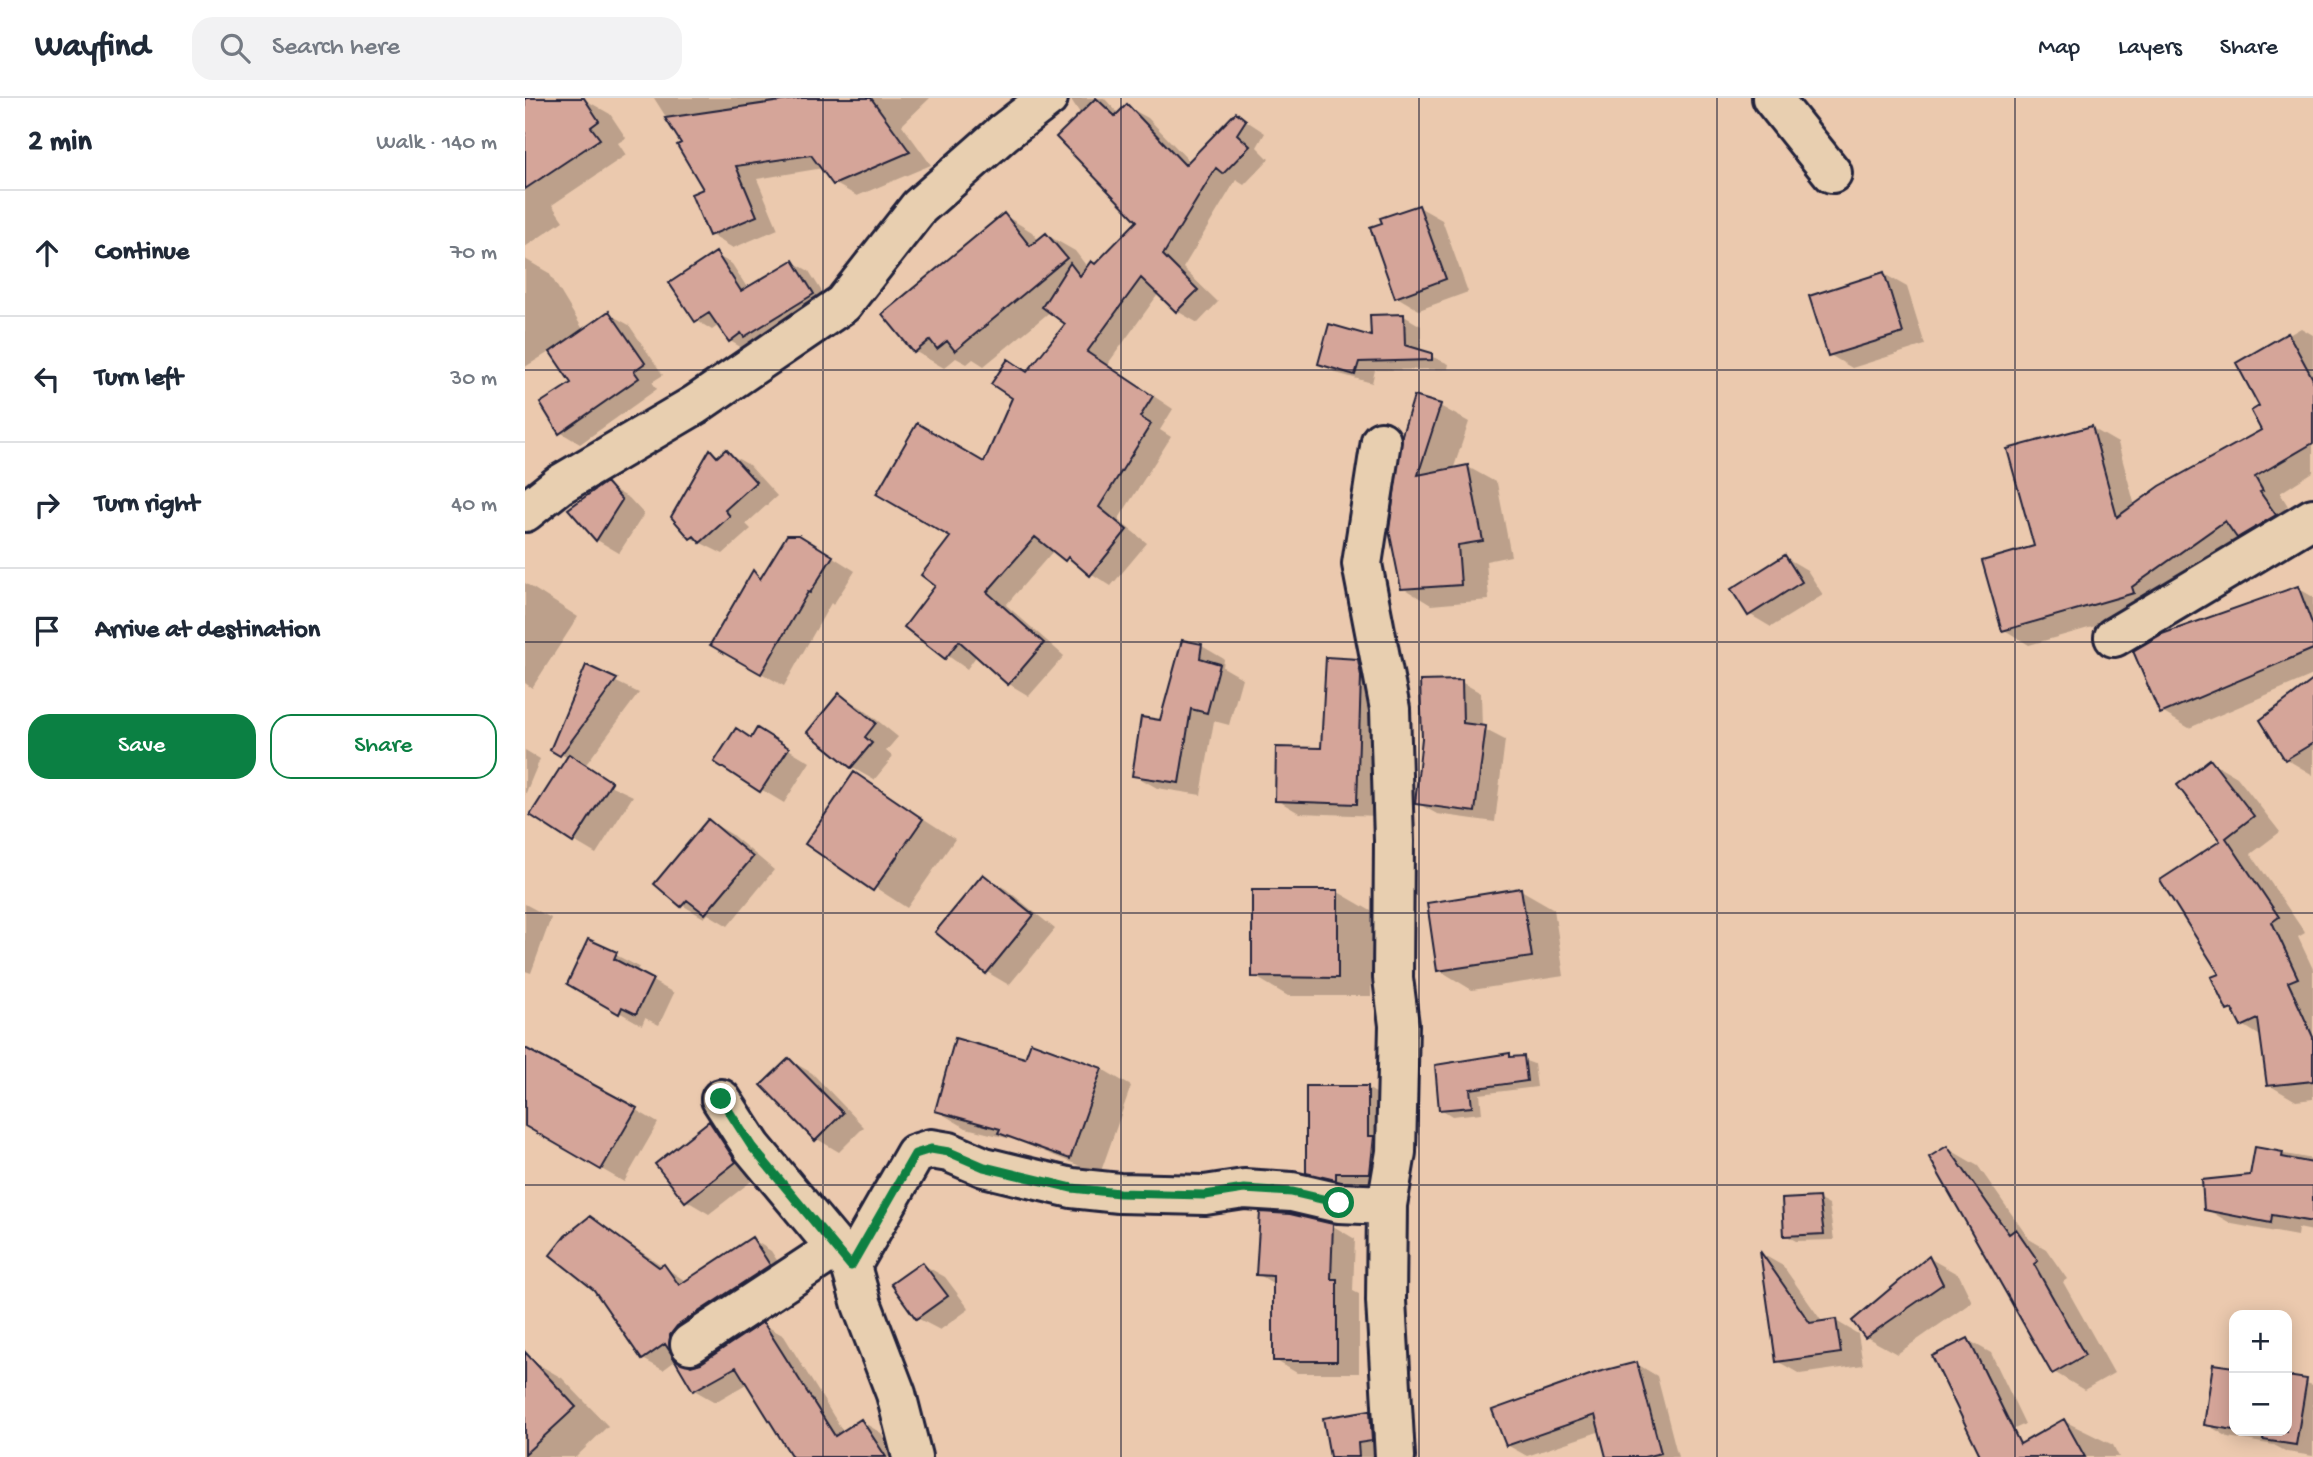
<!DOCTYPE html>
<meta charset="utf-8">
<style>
:root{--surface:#fff;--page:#f2f2f3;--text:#1f2937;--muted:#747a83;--line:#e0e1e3;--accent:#0b8043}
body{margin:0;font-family:"Gochi Hand",sans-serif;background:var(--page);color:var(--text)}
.controls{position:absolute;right:21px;bottom:21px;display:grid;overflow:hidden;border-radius:14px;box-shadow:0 4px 18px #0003}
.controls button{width:63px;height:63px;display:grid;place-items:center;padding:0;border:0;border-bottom:2px solid var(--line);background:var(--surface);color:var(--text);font:35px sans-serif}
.stop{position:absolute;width:21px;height:21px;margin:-16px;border:5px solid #0b8043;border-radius:50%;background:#fff}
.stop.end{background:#0b8043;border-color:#fff;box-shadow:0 2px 7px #0008}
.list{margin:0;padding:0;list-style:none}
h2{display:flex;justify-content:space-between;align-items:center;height:91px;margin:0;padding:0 28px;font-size:30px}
h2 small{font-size:23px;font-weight:400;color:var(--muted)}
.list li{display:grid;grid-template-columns:46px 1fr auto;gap:21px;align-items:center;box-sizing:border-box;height:126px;padding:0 28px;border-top:2px solid var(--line)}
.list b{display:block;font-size:26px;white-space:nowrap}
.list em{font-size:23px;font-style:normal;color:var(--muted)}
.actions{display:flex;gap:14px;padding:21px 28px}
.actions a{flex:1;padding:16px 0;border:2px solid var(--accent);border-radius:21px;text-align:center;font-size:24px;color:var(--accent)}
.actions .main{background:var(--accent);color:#fff}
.icon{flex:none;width:38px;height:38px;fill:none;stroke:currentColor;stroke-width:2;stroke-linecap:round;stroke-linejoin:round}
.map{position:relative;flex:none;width:1788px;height:1359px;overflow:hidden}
header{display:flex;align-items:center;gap:42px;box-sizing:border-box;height:98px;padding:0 35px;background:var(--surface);border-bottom:2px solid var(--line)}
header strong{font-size:33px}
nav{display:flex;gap:38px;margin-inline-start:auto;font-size:24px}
.search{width:490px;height:63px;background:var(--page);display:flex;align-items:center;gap:18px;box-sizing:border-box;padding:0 24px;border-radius:21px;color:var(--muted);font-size:26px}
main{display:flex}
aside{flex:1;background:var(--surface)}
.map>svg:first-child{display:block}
.shadow{fill:#0003}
.building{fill:#d5a599;stroke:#22223b;stroke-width:2}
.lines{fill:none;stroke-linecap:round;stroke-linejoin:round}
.minor-casing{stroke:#22223b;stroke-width:44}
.minor{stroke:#e8cfb0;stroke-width:38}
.route{stroke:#0b8043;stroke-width:9}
.grid{fill:none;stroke:#22223b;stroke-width:2;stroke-opacity:0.55}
</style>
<header>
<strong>Wayfind</strong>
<div class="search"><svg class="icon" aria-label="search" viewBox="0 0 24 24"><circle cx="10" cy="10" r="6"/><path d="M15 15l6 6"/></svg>Search here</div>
<nav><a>Map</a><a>Layers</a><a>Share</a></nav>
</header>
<main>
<aside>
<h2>2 min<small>Walk · 140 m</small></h2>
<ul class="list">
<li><svg class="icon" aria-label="ahead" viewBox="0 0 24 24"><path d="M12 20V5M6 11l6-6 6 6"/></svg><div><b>Continue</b></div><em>70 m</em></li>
<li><svg class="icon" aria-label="left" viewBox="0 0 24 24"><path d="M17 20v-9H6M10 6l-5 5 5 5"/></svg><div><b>Turn left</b></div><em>30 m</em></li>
<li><svg class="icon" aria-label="right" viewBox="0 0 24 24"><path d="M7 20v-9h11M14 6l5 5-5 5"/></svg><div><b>Turn right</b></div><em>40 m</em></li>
<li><svg class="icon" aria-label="arrive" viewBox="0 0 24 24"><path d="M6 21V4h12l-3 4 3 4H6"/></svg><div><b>Arrive at destination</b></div></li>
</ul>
<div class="actions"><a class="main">Save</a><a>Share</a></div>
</aside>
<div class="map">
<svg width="1788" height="1359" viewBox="0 0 1788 1359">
<rect width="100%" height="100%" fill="#ebc9ae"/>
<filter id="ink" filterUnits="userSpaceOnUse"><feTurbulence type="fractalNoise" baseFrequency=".0143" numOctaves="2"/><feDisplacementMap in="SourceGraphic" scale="14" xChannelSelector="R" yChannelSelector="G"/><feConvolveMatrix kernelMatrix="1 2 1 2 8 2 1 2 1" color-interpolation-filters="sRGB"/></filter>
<g filter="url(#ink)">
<path class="shadow" d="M 0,0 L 57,0 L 85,16 L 101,40 L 93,45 L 101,57 L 27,107 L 38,123 L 0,149 Z
M 129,0 L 405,0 L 377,27 L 406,67 L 332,98 L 309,85 L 298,70 L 232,81 L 253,131 L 208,150 L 186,137 L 181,92 L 158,46 Z
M 545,0 L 579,0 L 594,16 L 603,9 L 623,20 L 665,64 L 711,16 L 740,35 L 732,49 L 744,61 L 719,87 L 711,82 L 658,170 L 693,204 L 673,225 L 652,213 L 634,195 L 582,267 L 648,311 L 635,332 L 646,339 L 593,422 L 622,445 L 586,488 L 529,452 L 481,507 L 539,558 L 504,598 L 484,586 L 452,557 L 442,571 L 381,529 L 413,488 L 427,438 L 503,275 L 543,226 L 526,213 L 459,268 L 448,261 L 442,266 L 431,260 L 419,270 L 391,254 L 359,216 L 479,117 L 507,134 L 514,143 L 522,137 L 550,153 L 563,170 L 570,167 L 615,123 L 619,112 Z
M 894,109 L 917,122 L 943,194 L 894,212 L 872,199 Z
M 191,157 L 207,166 L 223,191 L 268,164 L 284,173 L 304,205 L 221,252 L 205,243 L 194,227 L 187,232 L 171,222 Z
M 0,161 L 24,175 L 59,233 L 84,216 L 104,227 L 138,277 L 127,284 L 132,291 L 55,346 L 35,334 L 49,286 L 26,253 L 0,269 Z
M 1359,176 L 1382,189 L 1400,247 L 1327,270 L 1305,257 Z
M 879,218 L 896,228 L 896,254 L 924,266 L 923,271 L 850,272 L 847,285 L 811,275 L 795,265 L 848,240 Z
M 1776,230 L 1788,237 L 1788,374 L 1755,395 L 1763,408 L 1760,410 L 1776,432 L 1634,510 L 1504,547 L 1478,531 L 1511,449 L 1567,330 L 1593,345 L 1610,408 L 1739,332 L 1736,309 L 1713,266 Z
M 915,308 L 944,324 L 928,372 L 943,369 L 972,385 L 986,458 L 961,463 L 964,502 L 906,507 L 878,490 L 866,432 Z
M 186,353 L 196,359 L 201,354 L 224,367 L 252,398 L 221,426 L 226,431 L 198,456 L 166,440 Z
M 81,387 L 104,400 L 119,416 L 94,455 L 72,442 L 45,411 Z
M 297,452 L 330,473 L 308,507 L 306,505 L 259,588 L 187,547 L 228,474 L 237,479 Z
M 1260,459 L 1282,472 L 1298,497 L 1246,529 L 1224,516 Z
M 0,485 L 53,519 L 7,590 L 0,585 Z
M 1773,490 L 1788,499 L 1788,577 L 1664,630 L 1637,614 Z
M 677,548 L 699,561 L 698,569 L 717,580 L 704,627 L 689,623 L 676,697 L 632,690 L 609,677 Z
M 833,563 L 855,576 L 854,718 L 774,715 L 752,702 L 798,652 Z
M 62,570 L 114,595 L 59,669 L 27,651 Z
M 936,584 L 956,595 L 957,630 L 980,642 L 970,724 L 912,716 L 892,705 Z
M 1788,584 L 1788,677 L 1761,661 L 1738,623 Z
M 314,597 L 337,610 L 373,639 L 361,653 L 368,659 L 349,682 L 326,669 Z
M 228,641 L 255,646 L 285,664 L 259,705 L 191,664 Z
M 0,652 L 15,661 L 0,697 Z
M 1685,663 L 1712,679 L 1755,734 L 1726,756 L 1780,835 L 1773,839 L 1788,871 L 1788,1001 L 1771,1003 L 1744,987 L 1737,939 L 1718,927 L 1712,917 L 1704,912 L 1697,876 L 1698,744 Z
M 40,666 L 108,698 L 71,756 L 49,743 Z
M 330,676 L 430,741 L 382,810 L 283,746 Z
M 184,723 L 206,736 L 249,772 L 203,828 L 183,816 L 179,820 L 157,807 Z
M 459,778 L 481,791 L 530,831 L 484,887 L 462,874 Z
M 996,792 L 1029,811 L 1039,878 L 947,892 L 914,872 Z
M 813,794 L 846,813 L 846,898 L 763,898 L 729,878 Z
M 0,806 L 26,820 L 6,875 L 0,873 Z
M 64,843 L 114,869 L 111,874 L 149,895 L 134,927 L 120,920 L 117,927 L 44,886 Z
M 984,957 L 1009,966 L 1012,989 L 955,996 L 957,1015 L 927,1018 L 916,1011 Z
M 0,960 L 50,981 L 52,977 L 133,1025 L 99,1084 L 18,1037 L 0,1014 Z
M 264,962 L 287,975 L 339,1029 L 314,1054 L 292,1041 Z
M 501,962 L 577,971 L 606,988 L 575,1076 L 490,1042 L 441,1030 L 412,1013 Z
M 842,990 L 865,1003 L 867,1087 L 806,1087 L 783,1074 Z
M 184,1025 L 207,1038 L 233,1078 L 184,1116 L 162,1103 L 133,1066 Z
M 1422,1050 L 1453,1068 L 1504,1141 L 1521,1151 L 1542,1181 L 1538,1184 L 1589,1275 L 1559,1292 L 1529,1274 Z
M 1731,1051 L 1788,1061 L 1788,1133 L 1773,1130 L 1772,1138 L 1707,1126 L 1681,1111 L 1727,1079 Z
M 1293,1101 L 1304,1107 L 1309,1142 L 1271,1143 L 1260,1137 Z
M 65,1120 L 162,1184 L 227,1141 L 246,1153 L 263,1179 L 138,1272 L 118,1261 Z
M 808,1128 L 830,1141 L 828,1193 L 834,1196 L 834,1275 L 772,1275 L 750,1262 L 749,1186 L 733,1176 Z
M 1237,1156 L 1258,1168 L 1298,1225 L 1311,1223 L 1333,1236 L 1338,1267 L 1275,1276 L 1252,1263 Z
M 1404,1160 L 1434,1177 L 1447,1204 L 1372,1256 L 1341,1239 Z
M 397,1166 L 420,1179 L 444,1211 L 415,1232 L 392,1220 Z
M 238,1226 L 259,1238 L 319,1335 L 336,1323 L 356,1335 L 372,1359 L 269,1359 L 223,1285 L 190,1304 L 169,1292 L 165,1270 L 177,1266 Z
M 1443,1242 L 1466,1255 L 1500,1326 L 1466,1342 Z
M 4,1261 L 37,1280 L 83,1328 L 51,1359 L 0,1359 L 0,1264 Z
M 1112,1266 L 1132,1278 L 1153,1359 L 1083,1359 L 1076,1333 L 1002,1358 L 982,1347 Z
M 1690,1268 L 1709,1271 L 1709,1333 L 1762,1333 L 1762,1280 L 1788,1287 L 1788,1358 L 1762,1354 L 1749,1347 L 1703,1339 L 1681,1326 Z
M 844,1314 L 864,1325 L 861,1359 L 807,1359 Z
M 1539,1323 L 1588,1347 L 1594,1359 L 1498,1359 Z"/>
<path class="building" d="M 0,0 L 59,0 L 74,23 L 66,29 L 75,41 L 0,91 Z
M 277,0 L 346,0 L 385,54 L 308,87 L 286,57 L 211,68 L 232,118 L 184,138 L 166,96 L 178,91 L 152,47 L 156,45 L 140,20 Z
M 571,0 L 590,18 L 602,6 L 660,67 L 711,14 L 721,22 L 712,36 L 725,48 L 698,76 L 691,70 L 638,157 L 673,192 L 651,214 L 616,180 L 562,254 L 628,298 L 615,319 L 626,326 L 574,409 L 602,432 L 565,478 L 543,459 L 540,463 L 510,439 L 462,494 L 519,545 L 483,587 L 434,543 L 420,561 L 379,529 L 410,488 L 396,477 L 425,439 L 351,396 L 392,325 L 459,364 L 487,300 L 466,286 L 483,261 L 502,274 L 540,226 L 517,209 L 545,165 L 555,178 L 566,163 L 570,166 L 612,123 L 531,39 Z
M 894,107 L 921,181 L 870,200 L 845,129 L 857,125 L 855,120 Z
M 479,115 L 505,148 L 521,135 L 542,160 L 430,253 L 422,243 L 412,251 L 405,242 L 389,255 L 357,216 Z
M 191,154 L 216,193 L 268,162 L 289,196 L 219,239 L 216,235 L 204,244 L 184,215 L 170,224 L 144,185 Z
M 1359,174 L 1378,235 L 1303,258 L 1284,198 Z
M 84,213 L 120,265 L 109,273 L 114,280 L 34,336 L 15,305 L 46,285 L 25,254 Z
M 879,216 L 880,247 L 907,255 L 907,262 L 834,264 L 830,277 L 793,266 L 804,226 L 846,238 L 845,217 Z
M 1763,235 L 1788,281 L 1788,345 L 1730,379 L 1738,393 L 1735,394 L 1751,417 L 1712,440 L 1700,423 L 1607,489 L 1609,495 L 1477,533 L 1457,463 L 1509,448 L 1482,351 L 1567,328 L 1592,419 L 1635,388 L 1736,332 L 1726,313 L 1734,308 L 1711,265 Z
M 889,298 L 916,306 L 893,377 L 943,367 L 958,443 L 933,447 L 936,487 L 876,491 L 864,432 L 877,337 Z
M 185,351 L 192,359 L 201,351 L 231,384 L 200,412 L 205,418 L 175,445 L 169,438 L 165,441 L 146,419 Z
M 81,384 L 97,402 L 71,443 L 43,411 Z
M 262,437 L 274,437 L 308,458 L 285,495 L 283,494 L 236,576 L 185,547 L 228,472 L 235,481 Z
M 1260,457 L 1277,484 L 1223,518 L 1206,491 Z
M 1773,488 L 1788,528 L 1788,551 L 1635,616 L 1608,553 L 1637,536 Z
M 657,542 L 677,546 L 675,560 L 695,566 L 682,615 L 666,611 L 654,685 L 607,678 L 616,619 L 635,622 Z
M 801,559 L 833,561 L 836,578 L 832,706 L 750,703 L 751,649 L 796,650 Z
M 61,567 L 92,581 L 35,658 L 25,652 Z
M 937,582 L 938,625 L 961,628 L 950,714 L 890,706 L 897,640 L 895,583 Z
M 1788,582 L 1788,645 L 1760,662 L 1735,622 Z
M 314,595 L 351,625 L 340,639 L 347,645 L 326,670 L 282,634 Z
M 211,630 L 226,640 L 232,630 L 264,650 L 235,694 L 189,664 Z
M 44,656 L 87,684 L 48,745 L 5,717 Z
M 1685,661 L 1729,718 L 1701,740 L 1754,819 L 1747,824 L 1773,880 L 1763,884 L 1788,939 L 1788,983 L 1742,988 L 1733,921 L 1716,929 L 1707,911 L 1702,913 L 1686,879 L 1694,876 L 1635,782 L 1695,743 L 1652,687 Z
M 329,674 L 398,721 L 348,793 L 280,746 Z
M 183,721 L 228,759 L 180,816 L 162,802 L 156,809 L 129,786 Z
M 458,776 L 509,817 L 461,876 L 410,834 Z
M 996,790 L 1007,859 L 912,873 L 902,805 Z
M 727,792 L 813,792 L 813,880 L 727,879 Z
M 63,841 L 92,854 L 89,861 L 128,881 L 111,916 L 97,909 L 94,916 L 42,886 Z
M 430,940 L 500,960 L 506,944 L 577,970 L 545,1061 L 473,1035 L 475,1031 L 410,1013 Z
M 0,950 L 112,1010 L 76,1072 L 0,1028 Z
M 985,955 L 985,959 L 999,958 L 1002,983 L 945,991 L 947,1009 L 914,1012 L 910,967 Z
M 264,960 L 318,1015 L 290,1043 L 236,987 Z
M 781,988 L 843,988 L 843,1038 L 849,1038 L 845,1075 L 811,1075 L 811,1082 L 781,1075 Z
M 184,1023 L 211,1064 L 160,1104 L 130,1066 Z
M 1422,1048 L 1484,1136 L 1491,1131 L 1513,1163 L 1509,1166 L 1560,1257 L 1527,1276 L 1404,1059 Z
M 1730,1049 L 1758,1054 L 1757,1059 L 1788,1065 L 1788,1124 L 1747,1117 L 1746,1125 L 1679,1112 L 1677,1082 L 1725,1077 Z
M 1294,1099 L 1299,1136 L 1259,1138 L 1257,1101 Z
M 735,1114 L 765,1116 L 808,1126 L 806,1181 L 812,1181 L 812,1263 L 748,1263 L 748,1178 L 731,1177 Z
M 65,1118 L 134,1169 L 139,1166 L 154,1187 L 227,1139 L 245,1167 L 152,1228 L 145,1237 L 146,1255 L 140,1246 L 117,1262 L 69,1192 L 25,1157 L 40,1138 Z
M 1235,1153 L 1285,1225 L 1311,1221 L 1316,1255 L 1251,1264 Z
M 1404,1158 L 1418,1186 L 1340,1240 L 1327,1223 Z
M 397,1164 L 423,1198 L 391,1221 L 366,1186 Z
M 238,1224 L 310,1338 L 336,1321 L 361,1359 L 267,1359 L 211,1269 L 168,1293 L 148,1259 L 166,1268 L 176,1265 Z
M 1443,1240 L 1495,1346 L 1539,1321 L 1560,1359 L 1456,1359 L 1407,1258 Z
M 0,1254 L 51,1309 L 0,1356 Z
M 1112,1264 L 1136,1355 L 1119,1359 L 1081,1359 L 1070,1317 L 981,1348 L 967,1312 L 1073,1274 Z
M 1688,1266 L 1709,1269 L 1709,1332 L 1679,1327 Z
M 1762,1278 L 1782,1281 L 1771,1347 L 1738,1342 L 1739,1337 L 1714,1333 L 1762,1333 Z
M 845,1312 L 847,1343 L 833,1345 L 834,1359 L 805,1359 L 798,1320 Z"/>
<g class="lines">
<defs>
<path id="minor" d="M 1247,0 L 1307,75
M 856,343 L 837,466 L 865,611 L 869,743 L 868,880 L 874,927 L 871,1054 L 862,1107 L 861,1203 L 870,1359
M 0,414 L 34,387 L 170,307 L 318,206 L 394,109 L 478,35 L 523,0
M 1589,539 L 1788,420
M 196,1001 L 227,1049 L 326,1168 L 337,1207 L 371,1296 L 387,1359
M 326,1168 L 390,1056 L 406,1051 L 424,1054 L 459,1069 L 496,1078 L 547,1090 L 594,1095 L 680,1097 L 719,1091 L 767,1094 L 814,1105 L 862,1107
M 165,1246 L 311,1150"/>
</defs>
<use href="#minor" class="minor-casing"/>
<use href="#minor" class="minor"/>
</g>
</g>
<g class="lines" filter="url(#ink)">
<path class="route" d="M 196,1001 L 227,1049 L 326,1168 L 390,1056 L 406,1051 L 424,1054 L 459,1069 L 547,1090 L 594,1095 L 680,1097 L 719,1091 L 767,1094 L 814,1105"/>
</g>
<path class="grid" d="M 298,0 L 298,1359M 596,0 L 596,1359M 894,0 L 894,1359M 1192,0 L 1192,1359M 1490,0 L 1490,1359M 0,272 L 1788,272M 0,544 L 1788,544M 0,815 L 1788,815M 0,1087 L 1788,1087"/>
</svg>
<div class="controls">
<button>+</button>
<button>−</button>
</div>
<div class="stop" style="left:814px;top:1105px"></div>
<div class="stop end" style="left:196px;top:1001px"></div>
</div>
</main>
